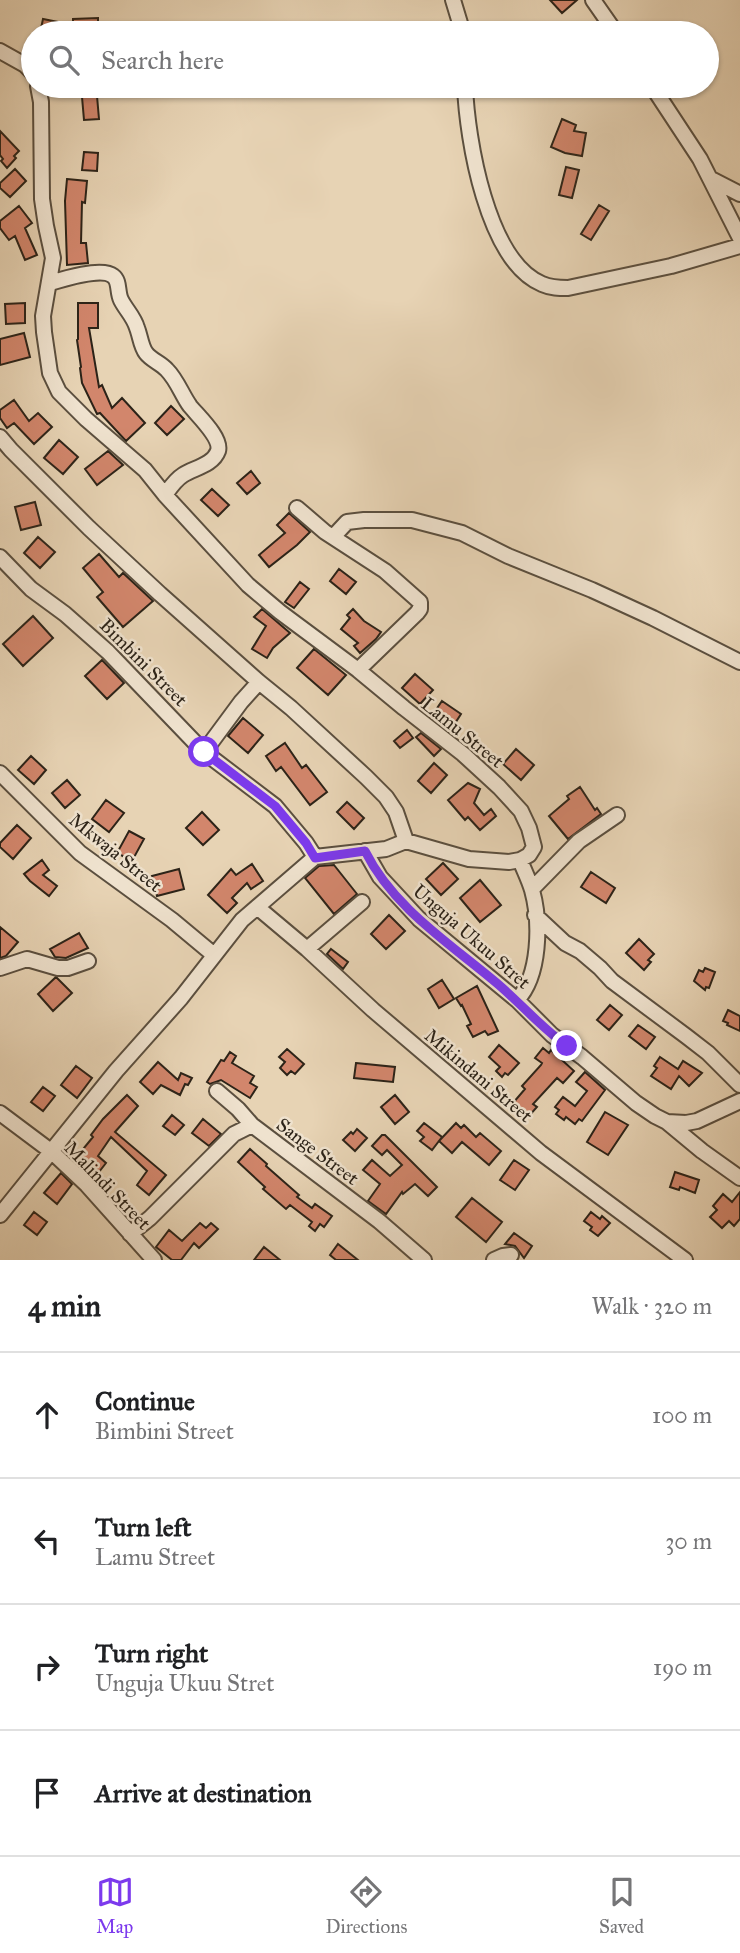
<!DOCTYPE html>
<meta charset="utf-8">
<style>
:root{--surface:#fff;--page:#f2f2f2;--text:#202124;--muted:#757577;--line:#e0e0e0;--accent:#7c3aed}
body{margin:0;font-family:"IM FELL Great Primer",serif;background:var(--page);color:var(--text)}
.stop{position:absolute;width:21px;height:21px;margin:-16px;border:5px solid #7c3aed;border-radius:50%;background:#fff}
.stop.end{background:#7c3aed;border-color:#fff;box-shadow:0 2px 7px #0008}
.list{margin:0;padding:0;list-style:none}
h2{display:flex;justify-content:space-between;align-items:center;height:91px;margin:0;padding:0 28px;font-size:30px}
h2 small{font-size:23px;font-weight:400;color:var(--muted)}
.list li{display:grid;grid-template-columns:46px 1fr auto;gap:21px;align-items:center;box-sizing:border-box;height:126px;padding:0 28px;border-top:2px solid var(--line)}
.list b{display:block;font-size:26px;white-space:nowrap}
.list p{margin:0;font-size:23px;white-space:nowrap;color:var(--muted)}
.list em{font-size:23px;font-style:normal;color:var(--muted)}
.icon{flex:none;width:38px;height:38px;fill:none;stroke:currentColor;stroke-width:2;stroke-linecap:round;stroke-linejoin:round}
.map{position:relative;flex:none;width:740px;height:1260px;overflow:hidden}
.search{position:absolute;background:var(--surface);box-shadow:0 2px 5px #0004;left:21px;right:21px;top:21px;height:77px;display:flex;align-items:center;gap:18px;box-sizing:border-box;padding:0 24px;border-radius:38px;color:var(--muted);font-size:26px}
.sheet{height:595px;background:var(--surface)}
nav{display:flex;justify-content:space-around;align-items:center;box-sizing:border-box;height:98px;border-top:2px solid var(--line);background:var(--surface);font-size:19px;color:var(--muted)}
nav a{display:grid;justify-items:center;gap:4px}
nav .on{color:var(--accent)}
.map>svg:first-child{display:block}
.building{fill:#d2866c;stroke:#2c2318;stroke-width:2}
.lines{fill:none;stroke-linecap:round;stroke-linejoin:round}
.minor-casing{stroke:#5b4f3f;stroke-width:18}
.minor{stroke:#efe2ce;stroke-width:14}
.route{stroke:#7c3aed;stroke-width:9}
.labels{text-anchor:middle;stroke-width:5;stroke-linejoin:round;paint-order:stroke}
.street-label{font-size:19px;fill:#2c2318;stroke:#efe2ce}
</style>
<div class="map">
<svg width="740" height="1260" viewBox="0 0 740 1260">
<rect width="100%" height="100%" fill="#e7d3b4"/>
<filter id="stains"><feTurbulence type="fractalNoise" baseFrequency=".00286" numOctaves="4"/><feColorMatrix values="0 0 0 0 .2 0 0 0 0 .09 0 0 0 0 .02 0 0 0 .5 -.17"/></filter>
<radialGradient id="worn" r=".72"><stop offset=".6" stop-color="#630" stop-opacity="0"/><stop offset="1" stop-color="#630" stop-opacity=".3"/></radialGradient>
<path class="building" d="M 550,0 L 577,0 L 562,13 Z
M 98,18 L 98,33 L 40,33 L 43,19 L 73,25 L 73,19 Z
M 97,96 L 99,119 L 84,120 L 82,97 Z
M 562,119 L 576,125 L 574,131 L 586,133 L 582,156 L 565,153 L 551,147 Z
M 0,131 L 19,151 L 14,156 L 16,158 L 7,168 L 1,161 L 3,159 L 0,155 Z
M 84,152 L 98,153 L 97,171 L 82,170 Z
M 566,167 L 579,170 L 572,198 L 559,195 Z
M 15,169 L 26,181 L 10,197 L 0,188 L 0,183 Z
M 67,179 L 87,181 L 85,203 L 82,202 L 81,243 L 86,243 L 88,263 L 67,265 L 65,201 Z
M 599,205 L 609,211 L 591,240 L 581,234 Z
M 19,206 L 32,223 L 25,228 L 37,255 L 25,260 L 15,236 L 9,240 L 0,228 L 0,221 Z
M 25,303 L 25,323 L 6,324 L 5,304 Z
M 78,303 L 98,303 L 98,328 L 89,328 L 99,387 L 102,385 L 112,408 L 122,398 L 145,423 L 126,441 L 100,413 L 97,414 L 82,383 L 80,368 L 81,367 L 77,340 L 78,339 Z
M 24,333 L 30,357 L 0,365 L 0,339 Z
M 14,400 L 29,421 L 38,413 L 52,427 L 34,444 L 14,423 L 7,428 L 0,418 L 0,410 Z
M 171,406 L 184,419 L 167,435 L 155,423 Z
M 59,440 L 78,457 L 63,474 L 44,458 Z
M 108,451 L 123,465 L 97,485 L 85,469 Z
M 251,471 L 260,483 L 247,494 L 237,483 Z
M 212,489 L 229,505 L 218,516 L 201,500 Z
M 35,502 L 41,525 L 21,530 L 15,507 Z
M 289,513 L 310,532 L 297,545 L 269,567 L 259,555 L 285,533 L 277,525 Z
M 38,537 L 55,552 L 40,568 L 24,553 Z
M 99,554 L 119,577 L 123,573 L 153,601 L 123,627 L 97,597 L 103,592 L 83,568 Z
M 339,569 L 356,582 L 346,594 L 330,581 Z
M 300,582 L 309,589 L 294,608 L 285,602 Z
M 262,609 L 290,633 L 273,648 L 267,658 L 252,649 L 266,626 L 254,617 Z
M 353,609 L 364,621 L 381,632 L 376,639 L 360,653 L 354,646 L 358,643 L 341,629 L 350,618 L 347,615 Z
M 33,616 L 53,638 L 23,666 L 3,644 Z
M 314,649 L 346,675 L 328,695 L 297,668 Z
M 102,660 L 124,683 L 107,699 L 85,676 Z
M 415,674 L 433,690 L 420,704 L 402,688 Z
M 442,701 L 461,714 L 452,728 L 433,714 Z
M 243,718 L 263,735 L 248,753 L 228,736 Z
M 407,730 L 413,738 L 400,748 L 394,741 Z
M 421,733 L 441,749 L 434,756 L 416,737 Z
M 285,743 L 302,768 L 306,765 L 327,792 L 310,805 L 281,767 L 276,771 L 266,756 Z
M 516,749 L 534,765 L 521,780 L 503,764 Z
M 31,756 L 46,770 L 34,784 L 18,770 Z
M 434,763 L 447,775 L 431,793 L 418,781 Z
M 67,780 L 80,795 L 65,808 L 52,793 Z
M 468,783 L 480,789 L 474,803 L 484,815 L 491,809 L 496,816 L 480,830 L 468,817 L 465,820 L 448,800 Z
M 580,787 L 595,810 L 597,808 L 601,814 L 568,839 L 549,816 L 569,799 L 567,796 Z
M 106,800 L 124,813 L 109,832 L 92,819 Z
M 347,802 L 364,818 L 354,829 L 337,812 Z
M 202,812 L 219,830 L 203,845 L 186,828 Z
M 17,825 L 31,838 L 13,859 L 0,847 L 0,843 Z
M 129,831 L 144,839 L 132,861 L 117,853 Z
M 42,860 L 49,870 L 43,875 L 57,886 L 49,896 L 30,881 L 24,874 Z
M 443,863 L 458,879 L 441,895 L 426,879 Z
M 252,864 L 263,881 L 251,889 L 247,883 L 232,898 L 237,903 L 227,913 L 208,895 L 231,869 L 236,875 Z
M 334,865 L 357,894 L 334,914 L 305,878 L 319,866 Z
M 179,869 L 184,889 L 157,896 L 152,876 Z
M 591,872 L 615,888 L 606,903 L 581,887 Z
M 480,880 L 501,905 L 480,922 L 460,898 Z
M 389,915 L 405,931 L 386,949 L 371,934 Z
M 0,927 L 18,942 L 6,956 L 0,958 Z
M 79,933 L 88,948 L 66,958 L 55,957 L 50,949 Z
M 639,939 L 654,954 L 648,960 L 651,962 L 644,970 L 626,953 Z
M 331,949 L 348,962 L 343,969 L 327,954 Z
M 705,968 L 715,972 L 709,988 L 706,987 L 705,990 L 694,981 L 699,970 L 703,972 Z
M 56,977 L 72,993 L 53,1011 L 38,994 Z
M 442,980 L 454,999 L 439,1008 L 428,989 Z
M 477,986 L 498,1031 L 488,1035 L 485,1031 L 473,1037 L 467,1026 L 471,1024 L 462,1005 L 461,1006 L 456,998 Z
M 610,1005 L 622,1015 L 609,1030 L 597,1020 Z
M 728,1010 L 740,1016 L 740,1031 L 727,1025 L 728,1023 L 723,1021 Z
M 638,1025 L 655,1037 L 646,1049 L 629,1036 Z
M 499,1045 L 519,1063 L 508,1075 L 505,1073 L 502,1077 L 496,1071 L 500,1067 L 489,1057 Z
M 543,1048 L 549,1053 L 551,1050 L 574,1071 L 563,1083 L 557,1078 L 533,1104 L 537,1107 L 528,1117 L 513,1103 L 525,1089 L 522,1086 L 541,1065 L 542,1063 L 535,1058 Z
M 287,1049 L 304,1064 L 295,1074 L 291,1071 L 287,1075 L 280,1068 L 285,1062 L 279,1057 Z
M 230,1052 L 236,1056 L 232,1063 L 254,1076 L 250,1083 L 257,1087 L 250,1098 L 221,1080 L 210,1084 L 207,1082 L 221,1060 L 224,1061 Z
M 660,1057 L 678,1069 L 683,1061 L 702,1073 L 689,1086 L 679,1076 L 671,1089 L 651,1076 L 657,1068 L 654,1066 Z
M 158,1062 L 178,1080 L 181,1073 L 192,1078 L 188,1085 L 185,1084 L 180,1095 L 161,1085 L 153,1094 L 140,1082 Z
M 356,1063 L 395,1067 L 393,1082 L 354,1078 Z
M 76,1066 L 92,1078 L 77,1098 L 61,1085 Z
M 585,1072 L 605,1090 L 582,1121 L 579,1119 L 575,1124 L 566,1117 L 564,1120 L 556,1114 L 559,1110 L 555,1107 L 563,1097 L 575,1106 L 587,1091 L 576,1082 Z
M 43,1087 L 55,1096 L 43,1111 L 31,1102 Z
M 127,1095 L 138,1106 L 115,1132 L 166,1175 L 149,1195 L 137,1185 L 147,1171 L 111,1137 L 98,1156 L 106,1163 L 95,1177 L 74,1160 L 93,1137 L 91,1135 L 103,1119 Z
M 395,1095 L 409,1112 L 395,1124 L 381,1107 Z
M 605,1112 L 628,1125 L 608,1155 L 587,1142 Z
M 172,1115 L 184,1125 L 175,1135 L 163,1126 Z
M 203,1119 L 221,1134 L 209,1146 L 192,1133 Z
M 424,1123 L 442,1137 L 432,1150 L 420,1141 L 424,1137 L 417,1131 Z
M 456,1123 L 461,1128 L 464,1125 L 476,1137 L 480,1133 L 501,1151 L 489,1165 L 462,1142 L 452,1153 L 439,1141 Z
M 357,1129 L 367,1138 L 355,1151 L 343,1140 L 351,1132 L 353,1134 Z
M 382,1135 L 385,1135 L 437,1187 L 428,1196 L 415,1184 L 403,1194 L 402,1192 L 386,1214 L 368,1201 L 380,1184 L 363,1170 L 372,1160 L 390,1176 L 402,1165 L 387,1150 L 382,1155 L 372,1146 Z
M 250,1149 L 267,1164 L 266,1166 L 299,1195 L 297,1197 L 312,1208 L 315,1204 L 332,1216 L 324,1227 L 320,1224 L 315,1231 L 309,1226 L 312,1222 L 290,1205 L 286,1209 L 263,1189 L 265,1187 L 238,1162 Z
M 514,1160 L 529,1170 L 515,1190 L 500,1180 Z
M 675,1172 L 699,1180 L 695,1193 L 680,1187 L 679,1190 L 670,1187 Z
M 61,1173 L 72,1184 L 57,1204 L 44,1193 Z
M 740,1192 L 740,1219 L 734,1226 L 729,1221 L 722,1228 L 710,1217 L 717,1210 L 713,1206 L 723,1194 L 732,1202 Z
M 472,1198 L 502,1222 L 486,1242 L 456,1217 Z
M 34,1212 L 47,1222 L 37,1235 L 24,1225 Z
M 591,1212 L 600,1219 L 602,1216 L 610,1223 L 598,1236 L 590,1230 L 592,1227 L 584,1221 Z
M 200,1223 L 206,1228 L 211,1223 L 218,1229 L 199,1248 L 194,1243 L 181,1260 L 172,1260 L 156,1247 L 169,1230 L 182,1241 Z
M 514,1233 L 532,1246 L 524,1258 L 515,1246 L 505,1244 Z
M 338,1244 L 358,1260 L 336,1260 L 330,1255 Z
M 264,1247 L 280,1260 L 254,1260 Z"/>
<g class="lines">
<defs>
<path id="minor" d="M 453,0 L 463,33
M 593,0 L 616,33
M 0,51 L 25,65 L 33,73
M 465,86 C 467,139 487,261 542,284 C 551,288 559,288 568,288 L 671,266 L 740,246
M 652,86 L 700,159 L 740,238
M 711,179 L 740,194
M 50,283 C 63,279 102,267 113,276 C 120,281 117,292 121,300 C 126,310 134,317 137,328 C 140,335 141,347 146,353 C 151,360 161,363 167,370 C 177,380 182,395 190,406 C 198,416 222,438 218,451 C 213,465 194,468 183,475 C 175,480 170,488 165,495
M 0,437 L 11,450 L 89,528 L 160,594 L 259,682 L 291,708 L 366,777 L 386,797 L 396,812 L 406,841
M 297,508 L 325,532 L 385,571 L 420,602 L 420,609 L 417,613 L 358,670
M 333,537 L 347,522 L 364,520 L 412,520 L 462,533 L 508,556 L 592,590 L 653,618 L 740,662
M 0,557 L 31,589 L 65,614 L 108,652 L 204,752 L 275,806 L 306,843 L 315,857
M 204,752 L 241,702 L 259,682
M 0,773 L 80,853 L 172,920 L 214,955
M 365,851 L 380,877 L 419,919 L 517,1000 L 552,1035 L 582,1057 L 636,1103 L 655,1116 L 667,1122 L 686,1123 L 697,1121 L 740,1101
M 532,889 L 579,841 L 617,815
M 257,907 L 307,949 L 373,1010 L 541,1153 L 685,1260
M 535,915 L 565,943 L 580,951 L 600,968 L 612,981 L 686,1036 L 708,1053 L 740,1085
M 307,949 L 362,902
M 0,968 L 27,959 L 58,968 L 68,968 L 88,961
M 517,1000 C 540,976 541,923 532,890 C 529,880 524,870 520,860
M 217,1091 L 238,1109 L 252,1125
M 0,1113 L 52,1152 L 87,1185 L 154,1260
M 667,1122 L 702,1151 L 740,1178
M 0,1215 L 116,1071 L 181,998 L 242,920 L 315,857 L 386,849 L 406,841 L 469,859 L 509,862 L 520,860 L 529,855 L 534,847 L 529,828 L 521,811 L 499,787 L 463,754 L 404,708 L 358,670 L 280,612 L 248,585 L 165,495 L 145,470 L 86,419 L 59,392 L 50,373 L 44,332 L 43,316 L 53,258 L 46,226 L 42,199 L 41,102 L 38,86
M 130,1234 L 150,1218 L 234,1134 L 252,1125 L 379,1221 L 424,1260
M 494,1260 L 503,1256 L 511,1255"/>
</defs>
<use href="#minor" class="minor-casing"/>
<use href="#minor" class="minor"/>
</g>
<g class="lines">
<path class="route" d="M 204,752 L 275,806 L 306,843 L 315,858 L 365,851 C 394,909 451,944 499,985 C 522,1005 542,1028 567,1046"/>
</g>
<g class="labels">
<g class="street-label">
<text transform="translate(144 662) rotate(45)" y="7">Bimbini Street</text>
<text transform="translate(463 732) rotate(39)" y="7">Lamu Street</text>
<text transform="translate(116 852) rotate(39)" y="7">Mkwaja Street</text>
<text transform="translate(472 936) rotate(41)" y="7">Unguja Ukuu Stret</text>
<text transform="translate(479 1075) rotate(40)" y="7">Mikindani Street</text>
<text transform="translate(318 1151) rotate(37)" y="7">Sange Street</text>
<text transform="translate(108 1185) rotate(46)" y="7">Malindi Street</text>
</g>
</g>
<rect width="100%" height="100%" filter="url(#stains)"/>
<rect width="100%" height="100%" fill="url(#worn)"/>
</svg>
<div class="stop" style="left:204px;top:752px"></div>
<div class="stop end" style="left:567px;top:1046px"></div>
<div class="search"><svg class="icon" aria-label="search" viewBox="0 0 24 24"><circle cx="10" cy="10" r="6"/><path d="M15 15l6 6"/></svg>Search here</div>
</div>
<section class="sheet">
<h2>4 min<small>Walk · 320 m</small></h2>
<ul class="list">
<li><svg class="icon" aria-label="ahead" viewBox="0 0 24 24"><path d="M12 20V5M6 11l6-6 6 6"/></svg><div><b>Continue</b><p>Bimbini Street</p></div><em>100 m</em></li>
<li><svg class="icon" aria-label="left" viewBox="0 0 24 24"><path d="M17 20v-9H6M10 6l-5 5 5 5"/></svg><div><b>Turn left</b><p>Lamu Street</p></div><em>30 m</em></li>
<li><svg class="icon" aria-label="right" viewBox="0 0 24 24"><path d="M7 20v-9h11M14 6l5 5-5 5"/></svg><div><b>Turn right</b><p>Unguja Ukuu Stret</p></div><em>190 m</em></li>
<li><svg class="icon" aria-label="arrive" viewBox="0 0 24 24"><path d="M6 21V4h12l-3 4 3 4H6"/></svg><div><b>Arrive at destination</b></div></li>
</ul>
</section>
<nav>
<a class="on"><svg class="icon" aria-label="map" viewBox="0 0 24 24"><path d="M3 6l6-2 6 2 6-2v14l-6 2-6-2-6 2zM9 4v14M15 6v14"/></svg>Map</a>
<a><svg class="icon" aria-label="directions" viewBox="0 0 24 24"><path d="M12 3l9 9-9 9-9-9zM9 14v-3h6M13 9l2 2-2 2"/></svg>Directions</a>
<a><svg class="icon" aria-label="saved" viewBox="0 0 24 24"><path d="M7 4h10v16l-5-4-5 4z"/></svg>Saved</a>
</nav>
